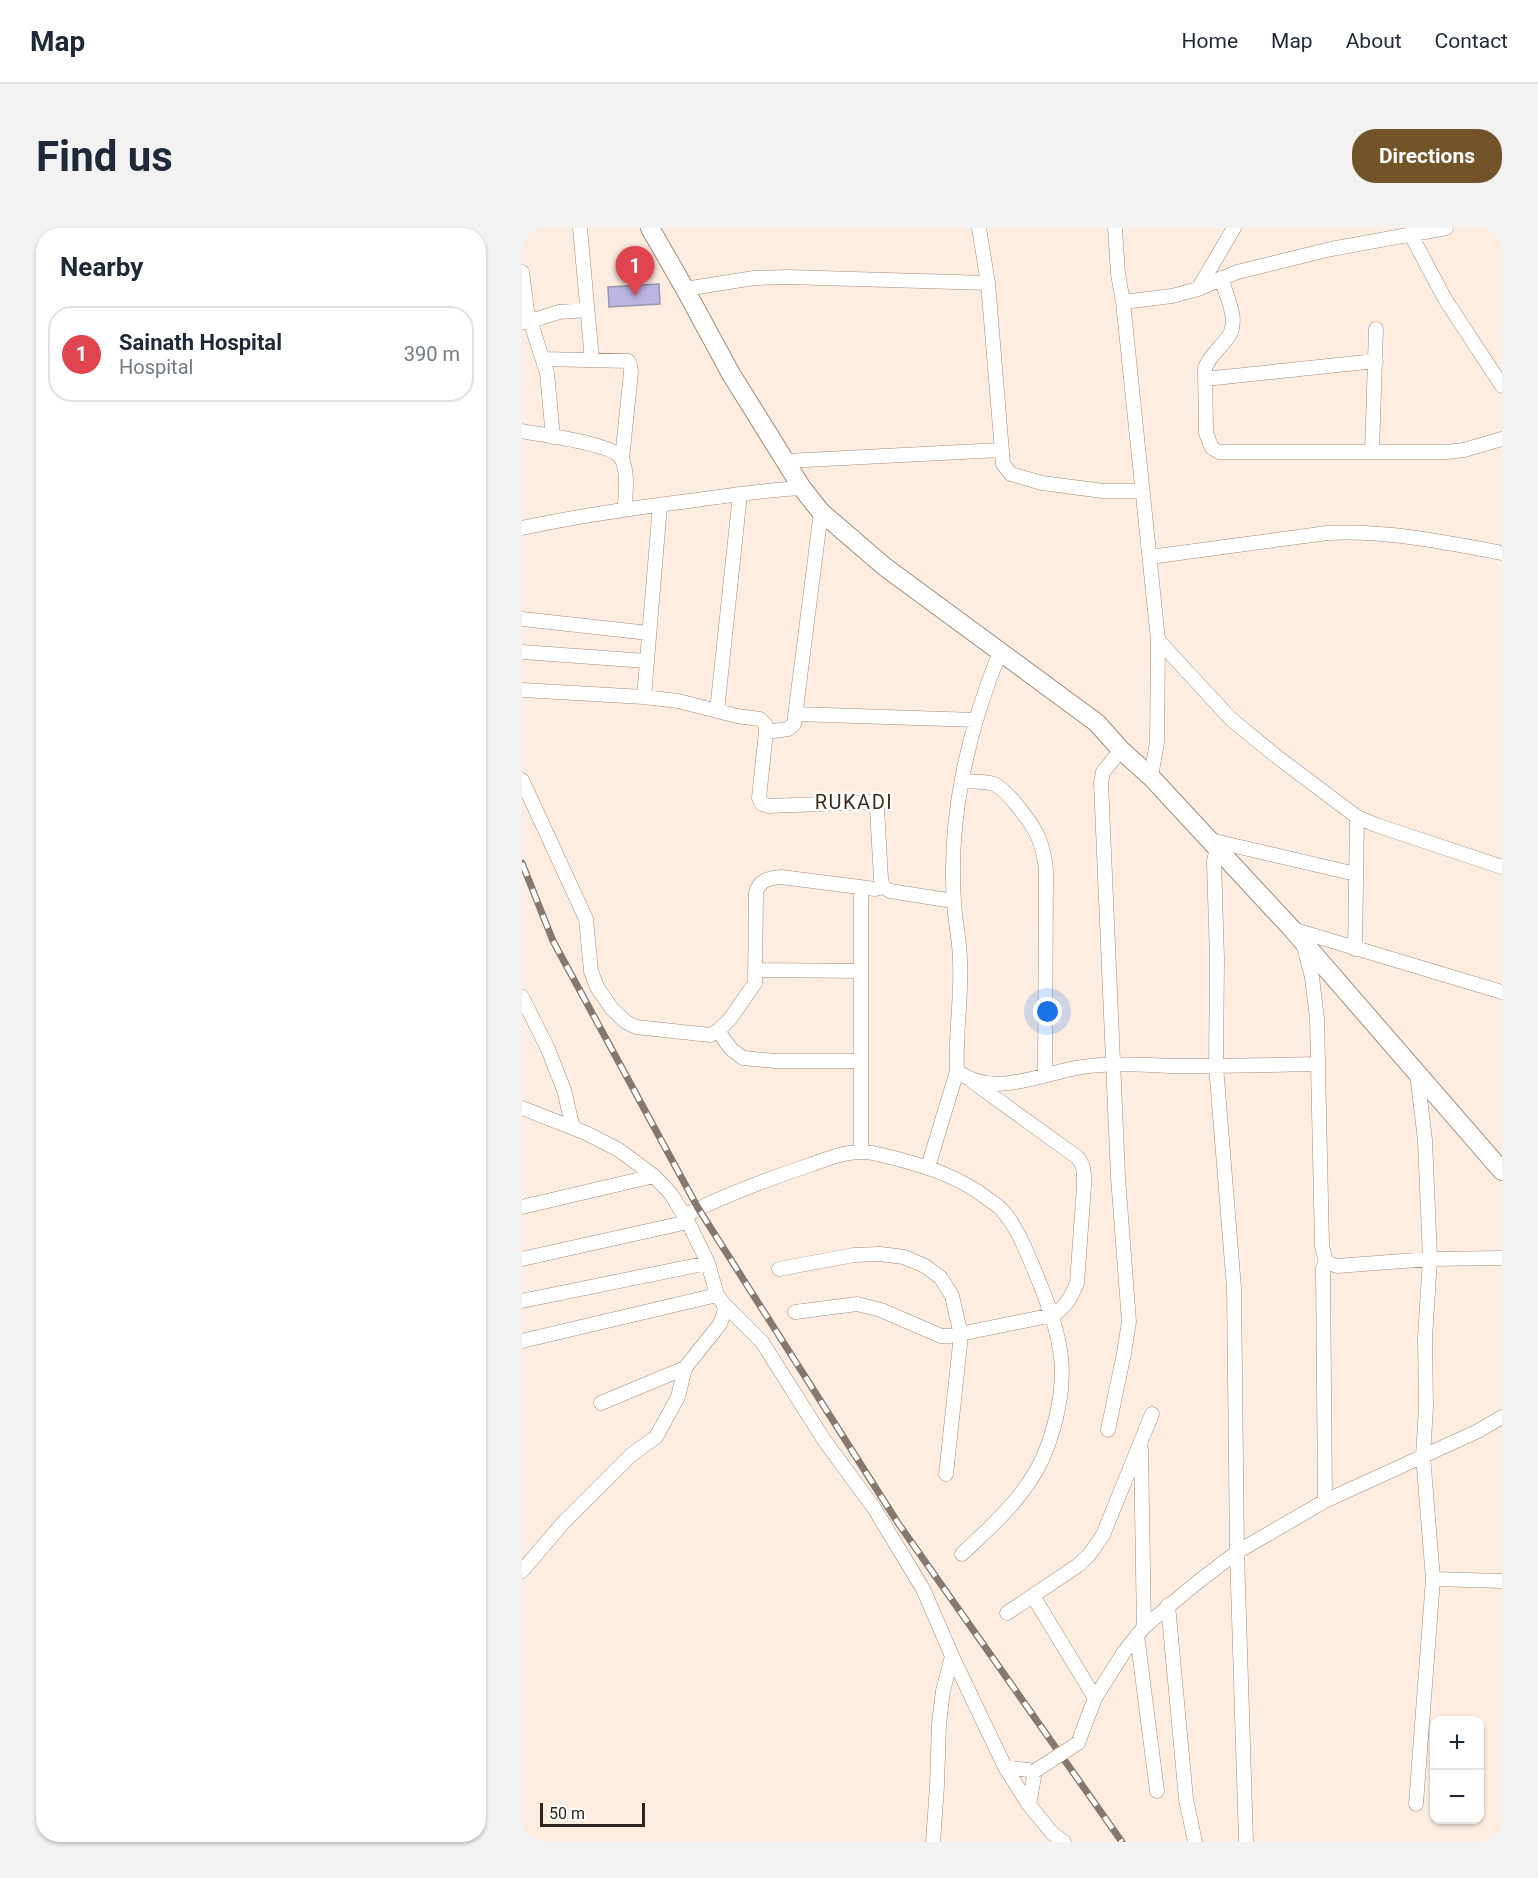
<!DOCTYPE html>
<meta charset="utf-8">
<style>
:root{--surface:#fff;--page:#f2f2f3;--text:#1f2937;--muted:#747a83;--line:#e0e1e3;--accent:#735429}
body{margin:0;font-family:Roboto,sans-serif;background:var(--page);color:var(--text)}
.controls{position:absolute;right:18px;bottom:18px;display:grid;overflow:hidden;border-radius:12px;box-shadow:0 2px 4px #0004}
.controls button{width:54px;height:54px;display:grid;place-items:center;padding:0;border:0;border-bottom:2px solid var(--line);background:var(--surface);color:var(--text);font:30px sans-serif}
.scale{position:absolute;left:18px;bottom:15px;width:105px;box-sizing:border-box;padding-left:6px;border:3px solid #2d241d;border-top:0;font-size:16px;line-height:21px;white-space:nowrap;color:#2d241d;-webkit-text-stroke:4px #fff;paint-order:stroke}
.you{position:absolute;left:526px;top:784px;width:21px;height:21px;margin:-15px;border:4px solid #fff;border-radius:50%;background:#1a73e8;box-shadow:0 0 0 9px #1a73e833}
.badge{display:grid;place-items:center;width:39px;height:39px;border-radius:50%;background:var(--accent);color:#fff;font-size:20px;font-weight:700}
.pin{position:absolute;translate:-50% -50px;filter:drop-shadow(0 2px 3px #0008)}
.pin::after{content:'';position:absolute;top:32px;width:21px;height:18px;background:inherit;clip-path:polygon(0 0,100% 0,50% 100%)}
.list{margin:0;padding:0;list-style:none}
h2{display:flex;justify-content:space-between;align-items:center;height:78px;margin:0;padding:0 24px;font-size:26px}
h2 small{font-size:20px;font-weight:400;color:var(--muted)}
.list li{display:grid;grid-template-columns:39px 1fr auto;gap:18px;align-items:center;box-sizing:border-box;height:96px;margin:0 12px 12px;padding:0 12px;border:2px solid var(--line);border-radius:24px}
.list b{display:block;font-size:22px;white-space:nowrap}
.list p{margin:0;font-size:20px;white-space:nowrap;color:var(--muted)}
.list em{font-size:20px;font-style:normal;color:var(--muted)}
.map{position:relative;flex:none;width:980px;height:1614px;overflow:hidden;border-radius:24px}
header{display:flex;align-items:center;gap:36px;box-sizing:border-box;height:84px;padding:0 30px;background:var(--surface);border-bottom:2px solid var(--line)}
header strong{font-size:28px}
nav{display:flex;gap:33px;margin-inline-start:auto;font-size:21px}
.intro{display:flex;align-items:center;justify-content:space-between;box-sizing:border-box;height:144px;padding:0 36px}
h1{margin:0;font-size:42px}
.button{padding:15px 27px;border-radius:24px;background:var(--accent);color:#fff;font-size:21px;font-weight:700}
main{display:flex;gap:36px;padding:0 36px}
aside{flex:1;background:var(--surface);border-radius:24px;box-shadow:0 2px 4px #0004}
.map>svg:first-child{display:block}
.building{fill:#bbb5e2;stroke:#9895b0;stroke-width:1.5}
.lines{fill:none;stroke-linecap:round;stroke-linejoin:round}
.street-casing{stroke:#a38b79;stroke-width:15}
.secondary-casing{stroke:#a38b79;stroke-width:20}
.street{stroke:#fff;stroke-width:14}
.secondary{stroke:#fff;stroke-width:18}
.rail-casing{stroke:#84786f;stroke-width:7}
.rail{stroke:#fff;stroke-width:4.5;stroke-dasharray:14;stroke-linecap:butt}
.street-bridge-casing{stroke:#a38b79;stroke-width:15;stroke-linecap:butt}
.street-bridge{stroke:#fff;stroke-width:14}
.labels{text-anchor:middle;stroke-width:5;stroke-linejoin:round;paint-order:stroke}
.quarter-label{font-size:20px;letter-spacing:1.5px;fill:#402c1d;stroke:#fff}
</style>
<header>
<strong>Map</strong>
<nav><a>Home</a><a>Map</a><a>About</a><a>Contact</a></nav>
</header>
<div class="intro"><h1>Find us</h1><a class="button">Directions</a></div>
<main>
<aside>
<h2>Nearby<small></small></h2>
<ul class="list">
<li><span class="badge" style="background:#e0444e">1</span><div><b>Sainath Hospital</b><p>Hospital</p></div><em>390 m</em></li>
</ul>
</aside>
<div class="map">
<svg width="980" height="1614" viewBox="0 0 980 1614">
<rect width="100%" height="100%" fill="#fdede1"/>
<path class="building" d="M 137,56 L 138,76 L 87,79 L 86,59 Z"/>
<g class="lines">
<defs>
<path id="street" d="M 58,0 L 70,132
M 457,0 L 466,55 L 481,236 L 489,246 L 520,255 L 581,263 L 621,263
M 593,0 L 596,46 L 601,74 L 650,68 L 676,61 L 715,44 L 809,21 L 924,0
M 889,7 L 923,71 L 980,158
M 0,44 L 5,83 L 25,145 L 31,209
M 699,50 C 705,70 720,96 703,113 C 696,122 687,129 683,140 L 684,205 L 690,220 L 697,224 L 925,224 L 942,222 L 980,211
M 163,61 L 232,50 L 265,49 L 466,55
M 676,61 L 712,0
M 601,74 L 636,412 L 635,514 L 629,549
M 2,94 L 9,93 L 37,84 L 65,82
M 21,131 L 106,133 L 108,137 L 109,144 L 100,231
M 683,151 L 854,133
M 0,203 C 19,207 90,215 99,230 C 107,243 103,267 103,281
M 850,224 L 854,101
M 264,233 L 478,222
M 0,300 C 55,288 111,280 167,273 C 205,268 242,262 280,260
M 628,329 L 805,305 C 864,302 922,314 980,325
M 0,391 L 127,405
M 636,412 L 709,491 L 754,528 L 835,589 L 854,597 L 980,639
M 0,424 L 125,433
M 478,424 C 446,502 426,590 432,674 C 433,694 438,713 438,733 C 440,770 433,806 435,843 C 470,870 516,847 554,840 C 585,834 618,837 650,838 C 698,838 747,837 796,836
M 0,462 L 122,469 L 156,473 L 215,488 L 238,491 L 244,497 L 244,504 L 237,570 L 240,576 L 247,578 L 351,574 L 355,580 L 359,651 L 361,659 L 368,663 L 431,673
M 122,469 L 138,277
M 195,483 L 218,266
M 274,486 L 454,492
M 244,504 L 266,501 L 272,496 L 299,284
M 0,552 L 64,691 L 69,743 L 75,759 L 90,781 L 104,794 L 114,799 L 188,807 L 196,803 L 208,791 L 233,755 L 234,665 C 237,652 247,650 259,649 L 353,661 L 361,659
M 440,553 C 450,554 463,553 472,556 C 481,560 487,568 493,575 C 512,598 521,611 524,642 L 523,847
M 688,612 L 834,646
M 695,620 L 692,633 L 695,731 L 694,838 L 712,1060 L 715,1324 L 724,1614
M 770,701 L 980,764
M 781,715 L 790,749 L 795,791 L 800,1018 L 804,1034 L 801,1040 L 803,1273
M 833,721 L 835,589
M 234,742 L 339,743
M 0,769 L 26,821 L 42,862 L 51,900
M 196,803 L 209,821 L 221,830 L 254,833 L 339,833
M 0,880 L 64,905 L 97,922 L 132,948 L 149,966 L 166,994 L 186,1035 L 195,1067 L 201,1075 L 203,1082 L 198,1096 L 163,1140 L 156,1169 L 134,1209 L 109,1227 L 41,1295 L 0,1343
M 339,924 L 339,659
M 406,939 L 435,843
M 0,979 L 132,948
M 162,988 C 202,967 246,951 288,937 C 305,931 323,923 341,924 C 351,924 362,928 372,930 C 406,939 438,949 466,971 C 471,975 477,978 480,982 C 496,1000 505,1025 514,1046 C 541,1112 550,1148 526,1217 C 510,1263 474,1294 440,1326
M 0,1031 L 166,994
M 804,1034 L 815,1038 L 908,1031 L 980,1030
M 257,1041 L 332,1027 L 358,1026 L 382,1029 L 403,1038 L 419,1050 L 430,1068 L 439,1107 L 424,1246
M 0,1073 L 186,1035
M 201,1075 L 240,1114 L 302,1212 L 352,1280 L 401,1361 L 430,1428 L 483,1539 L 507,1577 L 531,1606 L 542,1614
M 273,1084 L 335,1076 L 359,1082 L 419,1108 L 428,1108 L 531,1087 C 544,1079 549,1069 555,1055 L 562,958 C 562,946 563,938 555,929 L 451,854
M 0,1113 L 195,1067
M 79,1175 L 163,1140
M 586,1202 L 602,1125 L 607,1094 L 596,949 L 579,555 L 581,544 L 599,522
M 619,1221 L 622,1399
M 911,1351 L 980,1353
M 511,1368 L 573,1470
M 646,1377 L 664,1571 L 673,1614
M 485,1385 L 555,1338 L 567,1327 L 581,1307 L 630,1186
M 615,1407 L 635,1563
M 556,1515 L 573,1470 L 602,1424 L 622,1399 L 672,1357 L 715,1324 L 803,1273 L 954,1204 L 980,1189
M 483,1539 L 513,1543 L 507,1577
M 894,1576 L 911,1351 L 901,1228 L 904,1179 L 903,1110 L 908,1031 L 903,912 L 895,846
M 411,1614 L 415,1558 L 417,1496 L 421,1463 L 430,1428"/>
<path id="secondary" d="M 128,0 L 163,61 L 209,146 L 280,260 L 299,284 L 363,339 L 575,495 L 599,522 L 629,549 L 770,701 L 980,943"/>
</defs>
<use href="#street" class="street-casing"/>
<use href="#secondary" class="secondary-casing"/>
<use href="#street" class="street"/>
<use href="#secondary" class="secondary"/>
<defs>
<path id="rail" d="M 0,635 L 31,713 L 176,980 L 376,1295 L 600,1614"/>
</defs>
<use href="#rail" class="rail-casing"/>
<use href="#rail" class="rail"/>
<defs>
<path id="street-bridge" d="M 513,1543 L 556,1515"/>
</defs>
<use href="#street-bridge" class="street-bridge-casing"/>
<use href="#street-bridge" class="street-bridge"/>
</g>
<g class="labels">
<g class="quarter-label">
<text x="332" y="581">RUKADI</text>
</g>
</g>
</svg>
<div class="controls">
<button>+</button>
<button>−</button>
</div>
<div class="scale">50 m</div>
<div class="you"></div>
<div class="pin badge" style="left:113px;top:68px;background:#e0444e">1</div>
</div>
</main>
